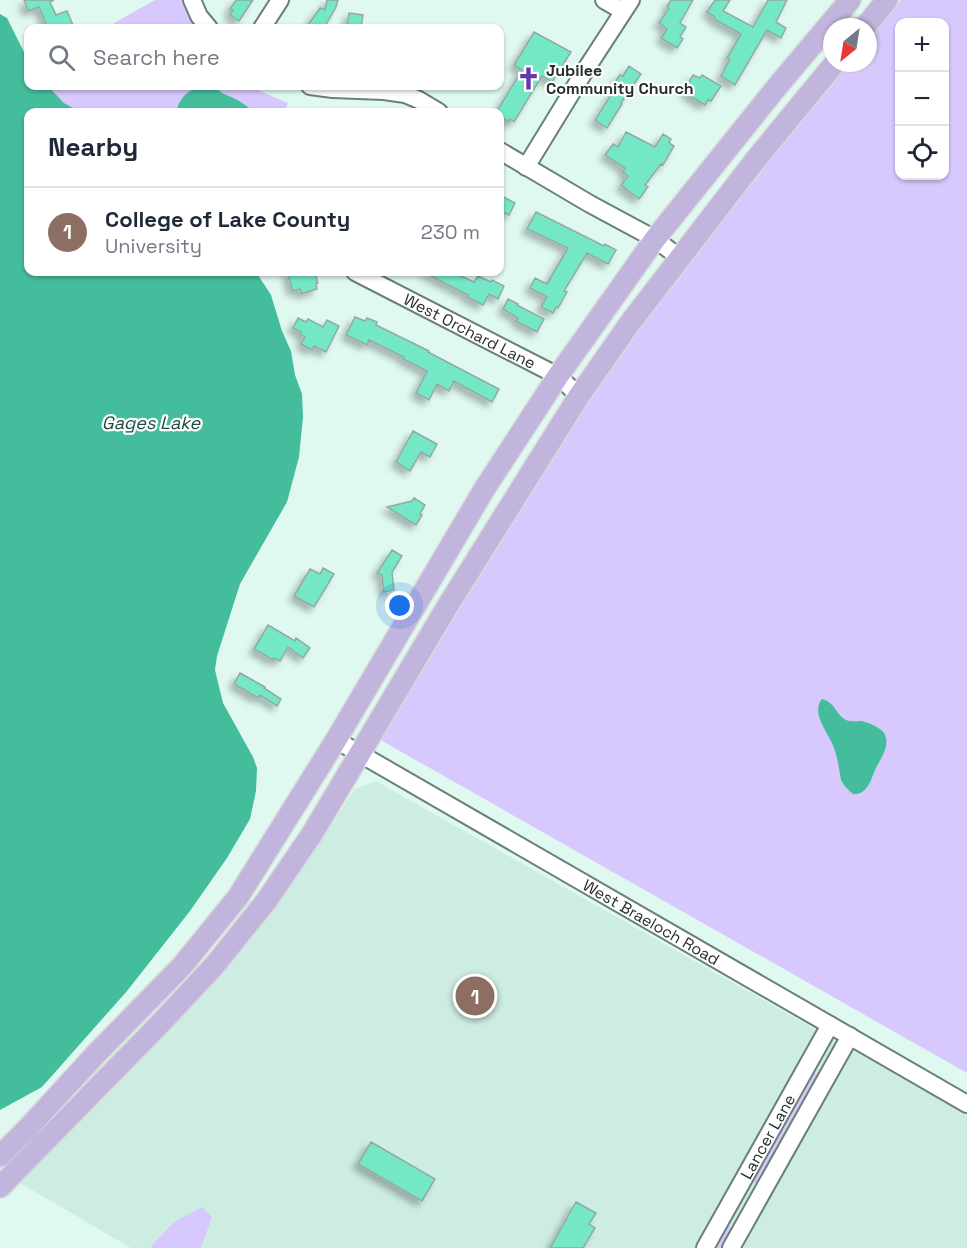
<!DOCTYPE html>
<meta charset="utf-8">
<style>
:root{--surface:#fff;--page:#f6f6f7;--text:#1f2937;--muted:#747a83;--line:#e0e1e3;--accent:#0b8043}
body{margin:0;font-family:"Space Grotesk",sans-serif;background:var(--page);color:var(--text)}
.controls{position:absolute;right:18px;top:18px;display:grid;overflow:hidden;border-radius:12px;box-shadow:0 2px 4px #0004}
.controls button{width:54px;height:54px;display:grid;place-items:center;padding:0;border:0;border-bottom:2px solid var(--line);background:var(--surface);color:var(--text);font:30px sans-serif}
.compass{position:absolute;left:823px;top:18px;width:54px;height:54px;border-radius:50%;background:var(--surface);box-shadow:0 2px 4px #0004;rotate:210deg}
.you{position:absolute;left:400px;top:606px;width:21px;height:21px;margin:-15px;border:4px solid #fff;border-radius:50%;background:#1a73e8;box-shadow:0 0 0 9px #1a73e833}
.badge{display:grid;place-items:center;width:39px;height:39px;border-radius:50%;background:var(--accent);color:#fff;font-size:20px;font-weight:700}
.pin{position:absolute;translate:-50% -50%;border:3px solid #fff;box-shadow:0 2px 6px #0006}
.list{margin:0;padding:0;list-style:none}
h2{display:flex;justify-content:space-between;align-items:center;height:78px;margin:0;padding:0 24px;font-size:26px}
h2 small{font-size:20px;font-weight:400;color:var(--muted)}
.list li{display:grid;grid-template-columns:39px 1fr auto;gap:18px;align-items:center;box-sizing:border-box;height:90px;padding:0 24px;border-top:2px solid var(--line)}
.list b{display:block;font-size:22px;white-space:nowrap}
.list p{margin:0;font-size:20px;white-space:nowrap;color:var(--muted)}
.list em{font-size:20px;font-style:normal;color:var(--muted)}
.icon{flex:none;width:33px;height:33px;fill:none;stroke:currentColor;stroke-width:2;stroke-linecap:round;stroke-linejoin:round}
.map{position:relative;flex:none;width:967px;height:1248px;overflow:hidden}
.search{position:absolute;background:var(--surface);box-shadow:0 2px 4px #0004;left:24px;top:24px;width:480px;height:66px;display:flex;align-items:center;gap:15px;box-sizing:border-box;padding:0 21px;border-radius:12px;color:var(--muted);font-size:22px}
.panel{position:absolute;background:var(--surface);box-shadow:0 2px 4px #0004;left:24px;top:108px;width:480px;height:168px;border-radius:12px}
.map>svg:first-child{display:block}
.built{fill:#cdede2}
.green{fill:#d7c8fd;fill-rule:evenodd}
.water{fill:#44bd9d}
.building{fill:#73e7c6;stroke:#93aaa2;stroke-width:1.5;filter:url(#shadow)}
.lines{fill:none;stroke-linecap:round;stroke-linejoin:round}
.minor-casing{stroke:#6a8079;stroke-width:20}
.major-casing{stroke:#d8dad9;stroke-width:24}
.minor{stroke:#fff;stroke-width:16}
.major{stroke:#c1b5dd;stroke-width:21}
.labels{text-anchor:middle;stroke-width:4.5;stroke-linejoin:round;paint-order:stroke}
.poi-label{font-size:16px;font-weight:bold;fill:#262f2c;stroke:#fff;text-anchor:start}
.street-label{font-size:16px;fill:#262f2c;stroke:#fff}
.water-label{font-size:18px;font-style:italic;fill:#1b4d40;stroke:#fff}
</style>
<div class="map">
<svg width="967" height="1248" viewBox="0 0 967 1248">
<defs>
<filter id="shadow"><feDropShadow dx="-5" dy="5" stdDeviation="3" flood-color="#0004"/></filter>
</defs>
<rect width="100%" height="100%" fill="#e0f9f0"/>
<path class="built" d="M 376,781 L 967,1115 L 967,1248 L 131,1248 L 15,1180 L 116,1079 L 272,913 L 355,789 Z"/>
<path class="green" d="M 155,0 L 183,0 L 194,23 L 193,26 L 190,28 L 105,28 Z
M 901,0 L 967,0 L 967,1073 L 377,738 L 587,386 L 691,243 L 850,63 L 868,63 L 868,42 ZM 900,22 L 944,22 L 944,176 L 900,176 Z
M 48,86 L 209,86 C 195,88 180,98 176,112 L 80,112 L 64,103 Z
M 214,86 L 248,86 L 288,103 L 285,112 L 255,112 L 238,100 L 222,93 Z
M 813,1072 L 820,1076 L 759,1185 L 751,1181 Z
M 202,1207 L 212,1217 L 201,1248 L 151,1248 L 152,1245 L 174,1222 Z
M 726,1224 L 734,1229 L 723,1248 L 713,1248 Z"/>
<path class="water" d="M 0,14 L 7,18 L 28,60 L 28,86 L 48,86 L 64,103 L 80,112 L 28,112 L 28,272 L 256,272 L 271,295 L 282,331 L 291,351 L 295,375 L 302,394 L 303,417 L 299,457 L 287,502 L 240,584 L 217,656 L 215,670 L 223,703 L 253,757 L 257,768 L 256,791 L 250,819 L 227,858 L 190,911 L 127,991 L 42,1087 L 0,1110 Z
M 209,86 L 214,86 L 222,93 L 238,100 L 255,112 L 176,112 C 181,94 190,88 209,86 Z
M 822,699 C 836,703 836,715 846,720 C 850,722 855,721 860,721 C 866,721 881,728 884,733 C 891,745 881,758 876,768 C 872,776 870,787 862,792 C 859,794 857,794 853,794 C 848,790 844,786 841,780 C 839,768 837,754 832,743 C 826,730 811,712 822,699 Z"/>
<path class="building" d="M 24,0 L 54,0 L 50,2 L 56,15 L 67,11 L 73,25 L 65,28 L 48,28 L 39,7 L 28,11 Z
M 236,0 L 253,0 L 239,21 L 230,15 L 233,10 L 230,9 Z
M 327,0 L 338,0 L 336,7 L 324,28 L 306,28 L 320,8 L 325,10 Z
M 671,0 L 693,0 L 680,23 L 686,27 L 680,37 L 683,39 L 677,48 L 661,38 L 667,29 L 659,23 L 669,8 L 667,6 Z
M 715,0 L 730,0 L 723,11 L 753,27 L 768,0 L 787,0 L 776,22 L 786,28 L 781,38 L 767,30 L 735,85 L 721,76 L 730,59 L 727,58 L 741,34 L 714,19 L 715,17 L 707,12 Z
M 349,13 L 363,15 L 361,28 L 347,26 Z
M 534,32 L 571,52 L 552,82 L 542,76 L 514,122 L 510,119 L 509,122 L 500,116 L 501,114 L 497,111 L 522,70 L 514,65 Z
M 629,66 L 641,74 L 621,103 L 622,104 L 607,128 L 595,120 L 618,84 L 615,82 L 620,75 L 623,76 Z
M 693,75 L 700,78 L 702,75 L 721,86 L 711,101 L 708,100 L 705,105 L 690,96 L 691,95 L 684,90 Z
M 626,132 L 655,147 L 663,134 L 671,139 L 669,143 L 674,146 L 663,165 L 661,164 L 645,185 L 648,187 L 639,199 L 621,185 L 628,176 L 623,172 L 625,168 L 605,155 L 613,144 L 618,147 Z
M 500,195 L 515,203 L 509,215 L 500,211 Z
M 536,212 L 604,246 L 605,244 L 616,250 L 608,264 L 587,253 L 564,291 L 567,292 L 558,308 L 556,307 L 553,313 L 541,307 L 547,297 L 530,288 L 535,278 L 547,284 L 568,248 L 527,229 Z
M 287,272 L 315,272 L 318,283 L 316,283 L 317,289 L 301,294 L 300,289 L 293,291 Z
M 423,272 L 453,272 L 474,282 L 478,276 L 491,282 L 492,280 L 504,286 L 498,299 L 489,294 L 483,305 L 467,297 L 468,295 Z
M 508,299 L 518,304 L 517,305 L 544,319 L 537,332 L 516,321 L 518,318 L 503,309 Z
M 355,317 L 365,321 L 367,318 L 377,322 L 376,325 L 429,351 L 428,352 L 499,389 L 492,402 L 454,381 L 449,391 L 437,384 L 429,400 L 416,393 L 427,371 L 403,359 L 404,357 L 369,340 L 367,345 L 346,335 Z
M 298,318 L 306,322 L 308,319 L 323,327 L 327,320 L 339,326 L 326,352 L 314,346 L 312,350 L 301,344 L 305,337 L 300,334 L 301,332 L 293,328 Z
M 413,431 L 437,444 L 430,457 L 421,452 L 410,471 L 396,462 Z
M 414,498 L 425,505 L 420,514 L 422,515 L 416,525 L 387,507 L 412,501 Z
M 392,550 L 402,556 L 392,572 L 394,590 L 384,592 L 382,575 L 377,573 Z
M 323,568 L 334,574 L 314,607 L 294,596 L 310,569 L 320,574 Z
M 268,625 L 295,641 L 296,638 L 310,648 L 303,658 L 288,647 L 280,661 L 274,658 L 273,660 L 254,649 Z
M 240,673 L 265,687 L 264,688 L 281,699 L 277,706 L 260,695 L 258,698 L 234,684 Z
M 371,1142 L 435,1179 L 422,1201 L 358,1164 Z
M 576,1202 L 596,1213 L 589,1224 L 595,1228 L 583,1248 L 550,1248 Z"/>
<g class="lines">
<defs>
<g id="minor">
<path d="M 192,0 L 199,16 L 209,28"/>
<path d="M 604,0 L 623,11"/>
<path d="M 262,28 L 280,0"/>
<path d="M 310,86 L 333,89 L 384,91 L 405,94 L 419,100 L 439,112"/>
<path d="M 500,151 L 590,204 L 655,239 L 680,258"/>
<path d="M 526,167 L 586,69 L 631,0"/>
<path id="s1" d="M 355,272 L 558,376 L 579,396"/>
<path id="s2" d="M 336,740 L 967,1104"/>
<path id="s3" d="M 705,1248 L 830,1025"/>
<path d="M 731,1248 L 850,1036"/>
</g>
<path id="major" d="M 865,27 L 887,0
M 0,1156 L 30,1126 L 95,1055 L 182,966 L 238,897 L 336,740 L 485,488 L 558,376 L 655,239 L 776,88 L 850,0
M 0,1187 L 155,1029 L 214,966 L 267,900 L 312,834 L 447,607 L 579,396 L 630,323 L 680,258 L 757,158 L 835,63"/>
</defs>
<use href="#minor" class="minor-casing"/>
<use href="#major" class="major-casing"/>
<use href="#minor" class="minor"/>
<use href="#major" class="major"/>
</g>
<defs>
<symbol id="church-bare" viewBox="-9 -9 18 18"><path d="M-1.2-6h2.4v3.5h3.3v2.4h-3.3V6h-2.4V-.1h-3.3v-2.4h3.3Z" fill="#6837af" stroke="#fff" stroke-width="2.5" paint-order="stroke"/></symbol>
</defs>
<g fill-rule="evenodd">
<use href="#church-bare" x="512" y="62" width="33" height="33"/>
</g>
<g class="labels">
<g class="poi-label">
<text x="546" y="76">Jubilee<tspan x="546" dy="18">Community Church</tspan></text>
</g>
<g class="street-label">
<text dy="6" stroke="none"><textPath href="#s1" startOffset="129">West Orchard Lane</textPath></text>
<text dy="6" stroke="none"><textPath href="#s2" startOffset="364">West Braeloch Road</textPath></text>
<text dy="6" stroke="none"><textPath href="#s3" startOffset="128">Lancer Lane</textPath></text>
</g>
<g class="water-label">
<text x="151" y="429">Gages Lake</text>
</g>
</g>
</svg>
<div class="controls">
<button>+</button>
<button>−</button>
<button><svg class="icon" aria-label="locate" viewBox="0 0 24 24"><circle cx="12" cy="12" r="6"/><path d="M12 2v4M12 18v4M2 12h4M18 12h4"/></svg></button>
</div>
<svg class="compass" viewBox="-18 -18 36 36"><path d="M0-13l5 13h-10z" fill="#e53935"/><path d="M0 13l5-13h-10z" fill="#747a83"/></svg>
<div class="you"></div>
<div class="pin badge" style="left:475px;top:996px;background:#8d6e63">1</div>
<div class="search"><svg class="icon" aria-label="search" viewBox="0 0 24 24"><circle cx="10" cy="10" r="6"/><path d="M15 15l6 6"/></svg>Search here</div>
<section class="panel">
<h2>Nearby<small></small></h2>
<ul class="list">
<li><span class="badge" style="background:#8d6e63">1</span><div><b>College of Lake County</b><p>University</p></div><em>230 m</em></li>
</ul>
</section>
</div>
